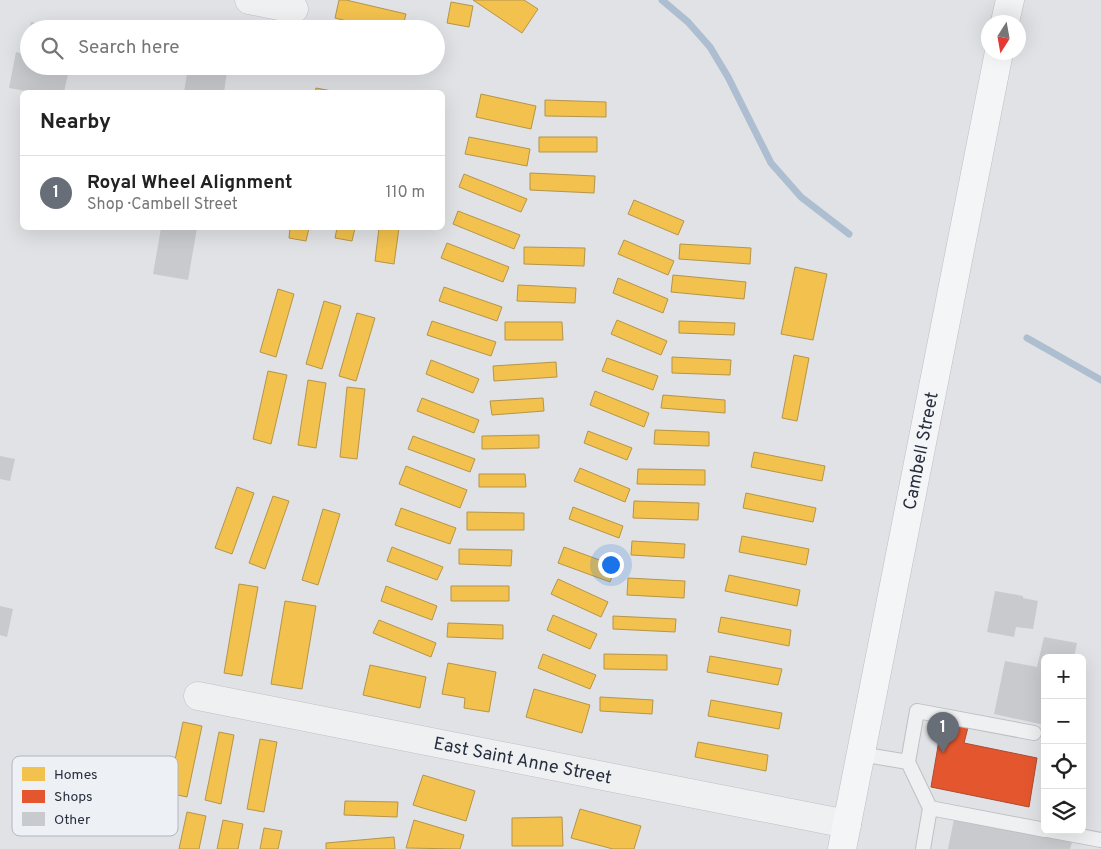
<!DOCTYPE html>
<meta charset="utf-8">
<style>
:root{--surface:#fff;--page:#f2f2f2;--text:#222;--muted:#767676;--line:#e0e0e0;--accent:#686e78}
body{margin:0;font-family:Overpass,sans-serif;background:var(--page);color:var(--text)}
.controls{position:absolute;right:15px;bottom:15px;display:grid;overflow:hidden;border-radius:8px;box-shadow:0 5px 20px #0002}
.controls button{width:45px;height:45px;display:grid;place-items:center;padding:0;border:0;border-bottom:1px solid var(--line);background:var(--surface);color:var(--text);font:25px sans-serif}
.compass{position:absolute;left:981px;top:15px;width:45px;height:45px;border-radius:50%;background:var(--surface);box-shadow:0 5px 20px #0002;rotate:191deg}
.you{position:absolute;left:610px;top:564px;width:18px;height:18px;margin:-12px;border:4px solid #fff;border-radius:50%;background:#1a73e8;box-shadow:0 0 0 8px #1a73e833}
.badge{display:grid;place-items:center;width:32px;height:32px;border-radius:50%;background:var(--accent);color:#fff;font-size:16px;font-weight:700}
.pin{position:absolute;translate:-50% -41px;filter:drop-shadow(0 1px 2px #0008)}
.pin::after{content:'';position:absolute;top:26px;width:18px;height:15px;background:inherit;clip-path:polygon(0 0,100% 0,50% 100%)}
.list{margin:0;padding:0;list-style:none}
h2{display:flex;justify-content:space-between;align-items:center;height:65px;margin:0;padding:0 20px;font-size:21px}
h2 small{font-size:16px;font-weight:400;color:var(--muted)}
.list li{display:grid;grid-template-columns:32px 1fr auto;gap:15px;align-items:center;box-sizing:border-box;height:75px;padding:0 20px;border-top:1px solid var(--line)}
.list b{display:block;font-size:19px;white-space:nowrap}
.list p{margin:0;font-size:16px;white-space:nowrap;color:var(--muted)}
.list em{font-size:16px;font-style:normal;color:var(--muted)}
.icon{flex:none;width:28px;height:28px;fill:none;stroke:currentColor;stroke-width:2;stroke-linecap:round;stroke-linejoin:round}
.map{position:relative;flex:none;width:1101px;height:849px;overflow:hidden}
.search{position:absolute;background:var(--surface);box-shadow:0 5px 20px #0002;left:20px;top:20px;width:425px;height:55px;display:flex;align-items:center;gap:12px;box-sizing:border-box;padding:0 18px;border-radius:28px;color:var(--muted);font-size:19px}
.panel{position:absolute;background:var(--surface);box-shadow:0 5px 20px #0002;left:20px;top:90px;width:425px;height:140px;border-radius:8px}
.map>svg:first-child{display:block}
.homes{fill:#f2c14e;stroke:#b59549}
.shops{fill:#e4572e;stroke:#ab4b33}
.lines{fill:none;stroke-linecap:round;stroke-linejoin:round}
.stream{stroke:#aebed1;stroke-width:7}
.building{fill:#c8cacd}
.lane-casing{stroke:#bec0c3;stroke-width:16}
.street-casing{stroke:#bec0c3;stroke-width:29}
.primary-casing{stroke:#bcbfc3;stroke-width:29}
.lane{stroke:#eff0f2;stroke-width:14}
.street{stroke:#eff0f2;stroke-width:28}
.primary{stroke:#f4f5f6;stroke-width:28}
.labels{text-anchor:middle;stroke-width:5;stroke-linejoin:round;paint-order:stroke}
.street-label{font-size:18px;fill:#272f3e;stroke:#edf0f5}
.key{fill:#edf0f5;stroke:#b2b6be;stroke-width:1}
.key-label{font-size:14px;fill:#272f3e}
</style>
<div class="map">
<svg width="1101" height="849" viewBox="0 0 1101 849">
<rect width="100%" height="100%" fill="#e0e2e5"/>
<path class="homes" d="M 339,0 L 346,0 L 406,14 L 402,29 L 379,29 L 335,18 Z
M 473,0 L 524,0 L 538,9 L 522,33 Z
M 451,2 L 473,6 L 469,27 L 447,23 Z
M 316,88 L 337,92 L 315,92 Z
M 481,94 L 536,106 L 531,129 L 476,117 Z
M 545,100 L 606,102 L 606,117 L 545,116 Z
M 469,137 L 530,149 L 527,166 L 465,154 Z
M 539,137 L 597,137 L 597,152 L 539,152 Z
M 530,173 L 595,176 L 594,193 L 530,190 Z
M 464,174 L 527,199 L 521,212 L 459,187 Z
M 634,200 L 684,221 L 678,235 L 628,214 Z
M 458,211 L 520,235 L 514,249 L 453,224 Z
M 290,228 L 309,228 L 306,241 L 289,238 Z
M 337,228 L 355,228 L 352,241 L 335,238 Z
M 379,228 L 399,228 L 394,264 L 375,261 Z
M 624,240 L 674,261 L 668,275 L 618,254 Z
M 447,243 L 509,267 L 503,282 L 441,258 Z
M 680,244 L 751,248 L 750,264 L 679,259 Z
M 524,247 L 585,248 L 584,266 L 524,264 Z
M 795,267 L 827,274 L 813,340 L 781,334 Z
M 673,275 L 746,282 L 744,299 L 671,292 Z
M 618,278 L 668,299 L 663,313 L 613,293 Z
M 518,285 L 576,288 L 575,303 L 517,301 Z
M 444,287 L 502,307 L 497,321 L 439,301 Z
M 278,289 L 294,294 L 276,357 L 260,352 Z
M 324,301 L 341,306 L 322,369 L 306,364 Z
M 357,313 L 375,318 L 356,381 L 339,376 Z
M 617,320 L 667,341 L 661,355 L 611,334 Z
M 432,321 L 496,342 L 491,356 L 427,335 Z
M 679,321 L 735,323 L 734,335 L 679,333 Z
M 505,322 L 562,322 L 563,340 L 505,340 Z
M 794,355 L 809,358 L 797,421 L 782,418 Z
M 672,357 L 731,360 L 730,375 L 672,373 Z
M 607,358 L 658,376 L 653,390 L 602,371 Z
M 431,360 L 479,379 L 473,393 L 426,374 Z
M 556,362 L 557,377 L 494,381 L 493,366 Z
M 268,371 L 287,375 L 271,444 L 253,439 Z
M 308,380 L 326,383 L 316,448 L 298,445 Z
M 347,387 L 365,389 L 357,459 L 340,457 Z
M 595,391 L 649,413 L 644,427 L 590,405 Z
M 663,395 L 725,400 L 725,413 L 661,408 Z
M 422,398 L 479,420 L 474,433 L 417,411 Z
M 543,398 L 544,411 L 492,415 L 490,401 Z
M 655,430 L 709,432 L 709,446 L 654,444 Z
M 588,431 L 632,448 L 627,460 L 584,443 Z
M 539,435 L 539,448 L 482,449 L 482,436 Z
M 413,436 L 475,459 L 470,472 L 408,449 Z
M 754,452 L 825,466 L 822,481 L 751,467 Z
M 406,466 L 467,490 L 460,508 L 399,484 Z
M 580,468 L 630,489 L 625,502 L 574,481 Z
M 638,469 L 705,470 L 705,485 L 637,484 Z
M 479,474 L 525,474 L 526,487 L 479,487 Z
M 237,487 L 254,493 L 232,554 L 215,548 Z
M 746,493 L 816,508 L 813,522 L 743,508 Z
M 273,496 L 289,501 L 265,569 L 249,563 Z
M 634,501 L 699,503 L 698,520 L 633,518 Z
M 573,507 L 623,526 L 619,538 L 569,519 Z
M 401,508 L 456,528 L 450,544 L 395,525 Z
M 323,509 L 340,514 L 318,585 L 302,580 Z
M 467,512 L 524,513 L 524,530 L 467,530 Z
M 742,536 L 809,549 L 806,565 L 739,552 Z
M 632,541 L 685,544 L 684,558 L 631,555 Z
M 392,547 L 443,567 L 437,580 L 387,561 Z
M 564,547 L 616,566 L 610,582 L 558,563 Z
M 459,549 L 512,550 L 511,566 L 459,564 Z
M 729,575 L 800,590 L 797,606 L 725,591 Z
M 628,578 L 685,581 L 684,598 L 627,595 Z
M 558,579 L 608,602 L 601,617 L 551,594 Z
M 239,584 L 258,587 L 242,676 L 224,673 Z
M 386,586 L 437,606 L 432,620 L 381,601 Z
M 451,586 L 509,586 L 509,601 L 451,601 Z
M 285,601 L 316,606 L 302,689 L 271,684 Z
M 553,615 L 597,634 L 590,649 L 547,630 Z
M 613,616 L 676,619 L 675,632 L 613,629 Z
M 721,617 L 791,630 L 789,646 L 718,632 Z
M 379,620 L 436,643 L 431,657 L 373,633 Z
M 448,623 L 503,625 L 503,639 L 447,637 Z
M 543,654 L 596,675 L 590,689 L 538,668 Z
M 604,654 L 667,655 L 667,670 L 604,669 Z
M 710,656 L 782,669 L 778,685 L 707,672 Z
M 448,663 L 496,672 L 489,712 L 464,708 L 465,698 L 442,694 Z
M 370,665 L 426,677 L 420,708 L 363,695 Z
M 534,689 L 590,705 L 582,733 L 526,717 Z
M 600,697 L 653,700 L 652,714 L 600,711 Z
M 711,700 L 782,713 L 779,729 L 708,716 Z
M 183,722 L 202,726 L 187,797 L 168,793 Z
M 219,732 L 234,735 L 221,804 L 205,800 Z
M 260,739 L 277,742 L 264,812 L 247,809 Z
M 698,742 L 768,755 L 766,771 L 695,757 Z
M 423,775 L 475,791 L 466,821 L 413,805 Z
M 345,801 L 398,802 L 397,817 L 344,815 Z
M 580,809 L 641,826 L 634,849 L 613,849 L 571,838 Z
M 187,812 L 206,816 L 199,849 L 179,849 Z
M 562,817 L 563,846 L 512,846 L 512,818 Z
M 223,820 L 243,824 L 238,849 L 217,849 Z
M 414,820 L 464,835 L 460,849 L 406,848 Z
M 264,828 L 282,831 L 278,849 L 260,849 Z
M 394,837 L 395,849 L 326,849 L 326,843 Z"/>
<path class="shops" d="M 942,723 L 968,727 L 964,743 L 1037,758 L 1029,807 L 931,787 Z"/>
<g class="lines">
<path class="stream" d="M 662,0 L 688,22 L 710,47 L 728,77 L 771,163 L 801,197 L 849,234
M 1027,338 L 1101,380"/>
</g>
<path class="building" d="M 31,22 L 60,28 L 60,29 L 29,29 Z
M 28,34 L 29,66 L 58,66 L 57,71 L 68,74 L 64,92 L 32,92 L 9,88 L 16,52 L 24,54 Z
M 192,66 L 228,66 L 224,92 L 184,92 L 188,68 L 191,68 Z
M 161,228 L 197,228 L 188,280 L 153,274 Z
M 0,456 L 15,459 L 10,481 L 0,479 Z
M 995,591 L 1023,596 L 1023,598 L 1038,601 L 1033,629 L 1016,627 L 1014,637 L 987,632 Z
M 0,606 L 13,609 L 7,637 L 0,635 Z
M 1044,637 L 1077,643 L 1074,658 L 1045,658 L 1045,725 L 994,714 L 1005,661 L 1037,667 Z
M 954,819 L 1072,842 L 1070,849 L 948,849 Z"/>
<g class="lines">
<defs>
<path id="lane" d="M 860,754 L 908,762 L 930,808
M 908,762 L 917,711 L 1034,733
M 1048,830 L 1101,840
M 923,849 L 930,808 L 1045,830"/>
<g id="street">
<path d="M 249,0 L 294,9"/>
<path id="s1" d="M 198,696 L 847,824"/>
</g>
<g id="primary">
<path d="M 1005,22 L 1010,0"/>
<path id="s2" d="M 842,849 L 999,52"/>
</g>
</defs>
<use href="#lane" class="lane-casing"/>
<use href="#street" class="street-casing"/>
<use href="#primary" class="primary-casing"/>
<use href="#lane" class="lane"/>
<use href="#street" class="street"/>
<use href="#primary" class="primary"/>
</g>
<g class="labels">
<g class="street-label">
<text dy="6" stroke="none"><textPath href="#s2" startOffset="406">Cambell Street</textPath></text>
<text dy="6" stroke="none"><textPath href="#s1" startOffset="331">East Saint Anne Street</textPath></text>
</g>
</g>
<rect x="12" y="756" width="166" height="80" rx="8" class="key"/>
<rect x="22" y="767" width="23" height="14" fill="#f2c14e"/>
<rect x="22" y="790" width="23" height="13" fill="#e4572e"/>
<rect x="22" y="812" width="23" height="14" fill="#c8cacd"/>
<g class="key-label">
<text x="54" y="779">Homes</text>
<text x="54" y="801">Shops</text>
<text x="54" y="824">Other</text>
</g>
</svg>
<div class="controls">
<button>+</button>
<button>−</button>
<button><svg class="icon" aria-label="locate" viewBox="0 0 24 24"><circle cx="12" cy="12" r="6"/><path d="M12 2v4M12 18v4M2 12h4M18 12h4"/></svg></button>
<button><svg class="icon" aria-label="layers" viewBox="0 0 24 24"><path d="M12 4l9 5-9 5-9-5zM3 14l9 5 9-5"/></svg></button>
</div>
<svg class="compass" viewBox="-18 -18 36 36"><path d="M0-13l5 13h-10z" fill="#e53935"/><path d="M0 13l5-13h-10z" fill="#767676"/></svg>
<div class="you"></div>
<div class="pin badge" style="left:943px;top:753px">1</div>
<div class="search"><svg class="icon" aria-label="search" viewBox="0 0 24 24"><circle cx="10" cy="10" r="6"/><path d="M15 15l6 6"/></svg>Search here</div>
<section class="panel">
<h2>Nearby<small></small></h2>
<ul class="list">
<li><span class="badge">1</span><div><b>Royal Wheel Alignment</b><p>Shop · Cambell Street</p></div><em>110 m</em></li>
</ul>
</section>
</div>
